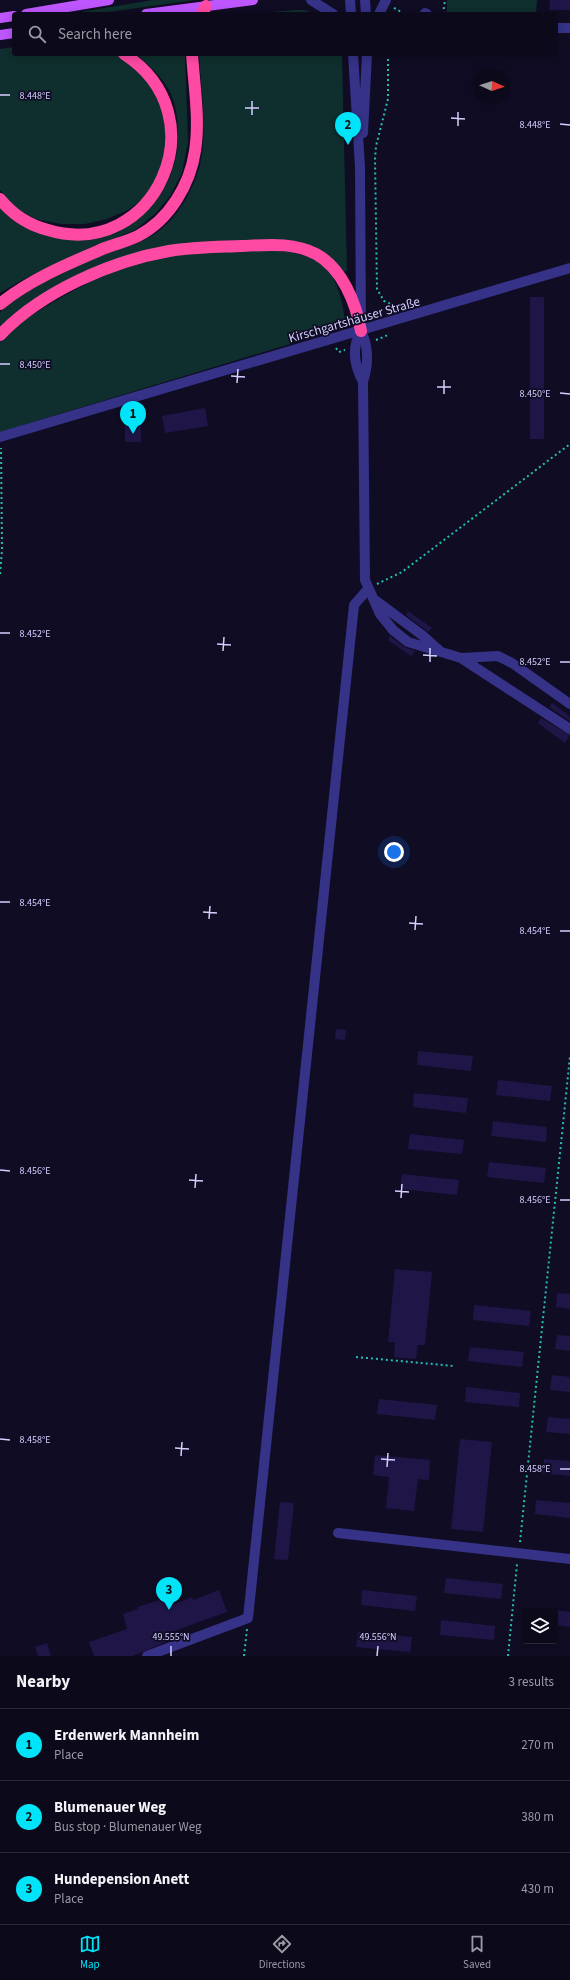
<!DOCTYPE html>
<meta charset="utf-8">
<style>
:root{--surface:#0c091b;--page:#1a1728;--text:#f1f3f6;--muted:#9a9aa3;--line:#2c2a3a;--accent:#00e4fa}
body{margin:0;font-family:"Source Sans 3",sans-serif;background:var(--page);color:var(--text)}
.controls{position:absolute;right:12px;bottom:12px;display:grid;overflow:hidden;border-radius:4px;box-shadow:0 2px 10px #0003}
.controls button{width:36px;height:36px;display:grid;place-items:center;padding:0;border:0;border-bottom:1px solid var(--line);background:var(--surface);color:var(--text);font:20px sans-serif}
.compass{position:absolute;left:474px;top:68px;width:36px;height:36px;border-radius:50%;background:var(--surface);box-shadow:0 2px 10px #0003;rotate:93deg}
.you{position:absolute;left:394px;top:852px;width:14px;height:14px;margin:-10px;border:3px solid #fff;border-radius:50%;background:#1a73e8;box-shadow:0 0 0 6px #1a73e833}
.badge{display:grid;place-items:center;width:26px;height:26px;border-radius:50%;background:var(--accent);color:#111;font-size:13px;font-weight:700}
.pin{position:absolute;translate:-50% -33px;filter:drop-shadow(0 1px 2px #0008)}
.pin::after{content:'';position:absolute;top:21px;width:14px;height:12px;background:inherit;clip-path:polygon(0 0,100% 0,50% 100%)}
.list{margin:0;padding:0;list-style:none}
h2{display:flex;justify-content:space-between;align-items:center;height:52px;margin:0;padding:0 16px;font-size:17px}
h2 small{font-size:13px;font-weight:400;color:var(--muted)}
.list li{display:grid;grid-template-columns:26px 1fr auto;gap:12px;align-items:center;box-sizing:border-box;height:72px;padding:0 16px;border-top:1px solid var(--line)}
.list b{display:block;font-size:15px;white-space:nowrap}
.list p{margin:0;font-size:13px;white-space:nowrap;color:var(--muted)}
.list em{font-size:13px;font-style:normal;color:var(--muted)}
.icon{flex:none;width:22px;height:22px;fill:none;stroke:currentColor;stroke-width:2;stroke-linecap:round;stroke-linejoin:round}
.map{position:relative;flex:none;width:570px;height:1656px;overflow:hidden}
.search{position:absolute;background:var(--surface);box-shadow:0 2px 10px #0003;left:12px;right:12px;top:12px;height:44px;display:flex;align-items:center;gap:10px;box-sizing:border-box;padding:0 14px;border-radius:4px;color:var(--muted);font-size:15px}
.sheet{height:268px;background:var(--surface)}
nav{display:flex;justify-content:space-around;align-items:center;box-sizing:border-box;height:56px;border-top:1px solid var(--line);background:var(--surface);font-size:11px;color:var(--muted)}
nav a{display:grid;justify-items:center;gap:2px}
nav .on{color:var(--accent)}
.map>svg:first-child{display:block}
.green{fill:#0e2f2d}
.building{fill:#1f1647}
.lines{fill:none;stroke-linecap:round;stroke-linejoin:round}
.path{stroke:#23bfb4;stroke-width:2;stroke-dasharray:2 3;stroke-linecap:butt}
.minor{stroke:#353288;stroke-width:10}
.major{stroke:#be56ff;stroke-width:10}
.highway{stroke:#ff4aa3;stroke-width:12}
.ticks{fill:none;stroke:#d4cfff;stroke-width:1.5}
.labels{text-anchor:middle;stroke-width:3.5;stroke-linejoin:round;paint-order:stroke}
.street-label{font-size:13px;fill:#d4cfff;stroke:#100c24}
.ticks-label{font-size:10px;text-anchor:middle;fill:#d4cfff;stroke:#100c24;stroke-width:3.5;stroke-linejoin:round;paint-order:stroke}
</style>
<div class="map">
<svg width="570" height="1656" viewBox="0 0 570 1656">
<rect width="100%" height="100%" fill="#100c24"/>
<path class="green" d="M 153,0 L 195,0 L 94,14 L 68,14 Z
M 447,0 L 537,0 L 536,14 L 447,14 Z
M 304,10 L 319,14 L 246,14 L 296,10 Z
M 14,47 L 14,54 L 118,55 L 136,67 L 164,104 L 167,150 L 159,176 L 144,198 L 128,210 L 107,219 L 85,224 L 61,224 L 35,219 L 14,207 L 0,190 L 0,49 Z
M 136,54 L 185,54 L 188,142 L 182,173 L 170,196 L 156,213 L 135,230 L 90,248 L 24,279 L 0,293 L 0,208 C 11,222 27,229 43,234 C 111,257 180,204 178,133 C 178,120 176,105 170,92 C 162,77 149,65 136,54 Z
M 199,54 L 342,54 L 347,271 L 343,272 L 324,254 L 196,243 L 48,292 L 20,309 L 0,326 L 0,312 C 30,286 68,268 105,254 C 123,248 140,244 156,233 C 178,218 196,186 201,160 C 207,126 201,88 199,54 Z
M 262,250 C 318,252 337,263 345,320 L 343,325 L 336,330 L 0,432 L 0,342 C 12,326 33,314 50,304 C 83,284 118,267 156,259 C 190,251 227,252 262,250 Z"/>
<path class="building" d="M 550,0 L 570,0 L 570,10 L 549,10 Z
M 530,297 L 544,297 L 544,439 L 530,439 Z
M 205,408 L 208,426 L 165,433 L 162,416 Z
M 125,425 L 141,426 L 141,442 L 125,442 Z
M 408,611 L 432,628 L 428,632 L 406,615 Z
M 390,636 L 404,647 L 415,651 L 411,656 L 388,640 Z
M 552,703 L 570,716 L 570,721 L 549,707 Z
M 541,718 L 570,735 L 565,743 L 538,723 Z
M 336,1029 L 346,1030 L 345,1040 L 335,1039 Z
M 418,1051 L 473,1056 L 471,1071 L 417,1065 Z
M 498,1080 L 552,1086 L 550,1101 L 496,1095 Z
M 414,1093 L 468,1098 L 466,1113 L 413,1107 Z
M 493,1121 L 547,1127 L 546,1142 L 491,1136 Z
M 410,1134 L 464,1140 L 462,1154 L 408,1149 Z
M 489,1162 L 546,1168 L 544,1183 L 487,1177 Z
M 402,1174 L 459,1180 L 457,1195 L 400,1189 Z
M 395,1269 L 432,1272 L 425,1345 L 418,1345 L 416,1359 L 394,1357 L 395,1342 L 388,1342 Z
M 557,1293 L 570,1294 L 570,1309 L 556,1307 Z
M 474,1305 L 531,1311 L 529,1326 L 473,1320 Z
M 557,1335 L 570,1336 L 570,1351 L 555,1349 Z
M 470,1347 L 524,1352 L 522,1367 L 468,1361 Z
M 552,1375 L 570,1377 L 570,1392 L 550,1390 Z
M 466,1387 L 520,1393 L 519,1407 L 465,1402 Z
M 379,1399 L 437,1405 L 435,1420 L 377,1414 Z
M 548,1417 L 570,1419 L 570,1434 L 546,1432 Z
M 460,1439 L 492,1442 L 483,1532 L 451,1529 Z
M 375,1455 L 430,1460 L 429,1480 L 418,1479 L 414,1511 L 386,1508 L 389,1477 L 373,1475 Z
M 544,1459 L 570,1461 L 570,1476 L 542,1473 Z
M 536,1500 L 570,1503 L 570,1518 L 535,1514 Z
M 280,1502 L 294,1503 L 288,1560 L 274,1559 Z
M 446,1578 L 503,1584 L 501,1599 L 444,1593 Z
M 219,1590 L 227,1612 L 166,1634 L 168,1641 L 133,1656 L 94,1656 L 89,1642 L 127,1629 L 123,1614 L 138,1609 L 137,1607 L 172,1596 L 175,1604 L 192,1597 L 193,1600 Z
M 362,1590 L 417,1596 L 415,1611 L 361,1605 Z
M 555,1610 L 570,1612 L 570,1627 L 555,1625 Z
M 441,1620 L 495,1626 L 494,1640 L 440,1635 Z
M 358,1632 L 412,1637 L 410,1652 L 356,1647 Z
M 47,1643 L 51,1656 L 38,1656 L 35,1647 Z"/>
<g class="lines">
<path class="path" d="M 394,8 L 405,14
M 443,14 L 445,0
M 388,54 L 388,99 L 376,146 L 375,159 L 377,289 L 384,301 L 395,306 L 395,308
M 376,340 L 388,335
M 336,348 L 339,352 L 345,350
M 0,574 L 2,550 L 1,448
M 377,584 L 402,572 L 570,444
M 356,1357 L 454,1366
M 520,1542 L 570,1056
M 244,1656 L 247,1629
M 508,1656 L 517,1564"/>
<path class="minor" d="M 311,0 L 333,14
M 350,0 L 351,14
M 365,0 L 366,14
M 425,13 L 427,14
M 379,14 L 386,0
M 556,28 L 570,28
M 353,54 L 360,167 L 361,331 C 369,347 368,366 363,382 L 365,580 L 380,614 L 393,630 L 408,642 L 461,658 L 570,729
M 363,133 L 367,54
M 361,331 C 351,348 354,365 363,382
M 0,437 L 570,268
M 375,600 L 422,635 L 441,652
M 461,658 L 498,656 L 512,663 L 570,704
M 338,1533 L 570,1559
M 147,1656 L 248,1618 L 354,605 L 368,589"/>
<path class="major" d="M 26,14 L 109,0
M 146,14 L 253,0
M 0,18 L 14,16
M 0,35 L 14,33"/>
<path class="highway" d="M 202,14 L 206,6
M 0,199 C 12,214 29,225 48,230 C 155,262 221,116 124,54
M 0,304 C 28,281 65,265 98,251 C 111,245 126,242 138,236 C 169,220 190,185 195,151 C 200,120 194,85 192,54
M 0,335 C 41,292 111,261 169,251 C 193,247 218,247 242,246 C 266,245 294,242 316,254 C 342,268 356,303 361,331"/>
</g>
<path class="ticks" d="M 0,95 L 10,95M 245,108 L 259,108M 252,115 L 252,101M 451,118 L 465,119M 560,124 L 570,125M 458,126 L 458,112M 0,364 L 10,364M 231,376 L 245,377M 237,383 L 238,369M 437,387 L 451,387M 560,393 L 570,394M 444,394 L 444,380M 0,633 L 10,633M 217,644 L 231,645M 223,651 L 224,637M 423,655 L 437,656M 430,662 L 430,648M 560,662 L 570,662M 0,902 L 10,902M 203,912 L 217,913M 209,919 L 210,906M 409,923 L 423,924M 415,930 L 416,916M 560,931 L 570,931M 0,1170 L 10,1171M 189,1180 L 203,1181M 195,1188 L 196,1174M 395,1191 L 409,1192M 401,1198 L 402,1184M 560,1200 L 570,1200M 0,1439 L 10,1440M 175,1448 L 189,1449M 181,1456 L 182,1442M 381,1459 L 395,1460M 387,1467 L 388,1453M 560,1469 L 570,1469M 171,1656 L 171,1646M 377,1656 L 378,1646"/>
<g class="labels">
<g class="street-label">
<text transform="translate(354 319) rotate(-16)" y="5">Kirschgartshäuser Straße</text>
</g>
</g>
<g class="ticks-label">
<text x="35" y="99">8.448°E</text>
<text x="535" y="128">8.448°E</text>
<text x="35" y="368">8.450°E</text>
<text x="535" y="397">8.450°E</text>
<text x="35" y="637">8.452°E</text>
<text x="535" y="665">8.452°E</text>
<text x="35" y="906">8.454°E</text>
<text x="535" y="934">8.454°E</text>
<text x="35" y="1174">8.456°E</text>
<text x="535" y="1203">8.456°E</text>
<text x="35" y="1443">8.458°E</text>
<text x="535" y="1472">8.458°E</text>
<text x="171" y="1640">49.555°N</text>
<text x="378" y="1640">49.556°N</text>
</g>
</svg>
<div class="controls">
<button><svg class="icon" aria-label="layers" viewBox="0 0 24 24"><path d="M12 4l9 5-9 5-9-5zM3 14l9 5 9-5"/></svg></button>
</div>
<svg class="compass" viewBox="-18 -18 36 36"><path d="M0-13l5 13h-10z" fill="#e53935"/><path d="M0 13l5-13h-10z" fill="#9a9aa3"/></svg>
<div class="you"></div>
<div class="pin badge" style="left:133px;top:434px">1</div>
<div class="pin badge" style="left:348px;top:145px">2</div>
<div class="pin badge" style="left:169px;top:1610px">3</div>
<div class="search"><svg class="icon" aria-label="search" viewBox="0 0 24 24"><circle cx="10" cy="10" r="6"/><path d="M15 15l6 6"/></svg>Search here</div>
</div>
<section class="sheet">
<h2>Nearby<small>3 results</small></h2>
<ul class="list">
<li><span class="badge">1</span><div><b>Erdenwerk Mannheim</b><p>Place</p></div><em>270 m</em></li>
<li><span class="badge">2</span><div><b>Blumenauer Weg</b><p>Bus stop · Blumenauer Weg</p></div><em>380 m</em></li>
<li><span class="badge">3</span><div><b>Hundepension Anett</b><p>Place</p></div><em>430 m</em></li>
</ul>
</section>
<nav>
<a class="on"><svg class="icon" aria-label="map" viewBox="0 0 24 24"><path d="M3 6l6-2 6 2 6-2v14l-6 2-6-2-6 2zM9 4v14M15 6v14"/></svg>Map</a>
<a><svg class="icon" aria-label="directions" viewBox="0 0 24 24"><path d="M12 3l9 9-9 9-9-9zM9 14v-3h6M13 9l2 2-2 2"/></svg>Directions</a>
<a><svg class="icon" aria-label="saved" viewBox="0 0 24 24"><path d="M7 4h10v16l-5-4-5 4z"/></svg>Saved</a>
</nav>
